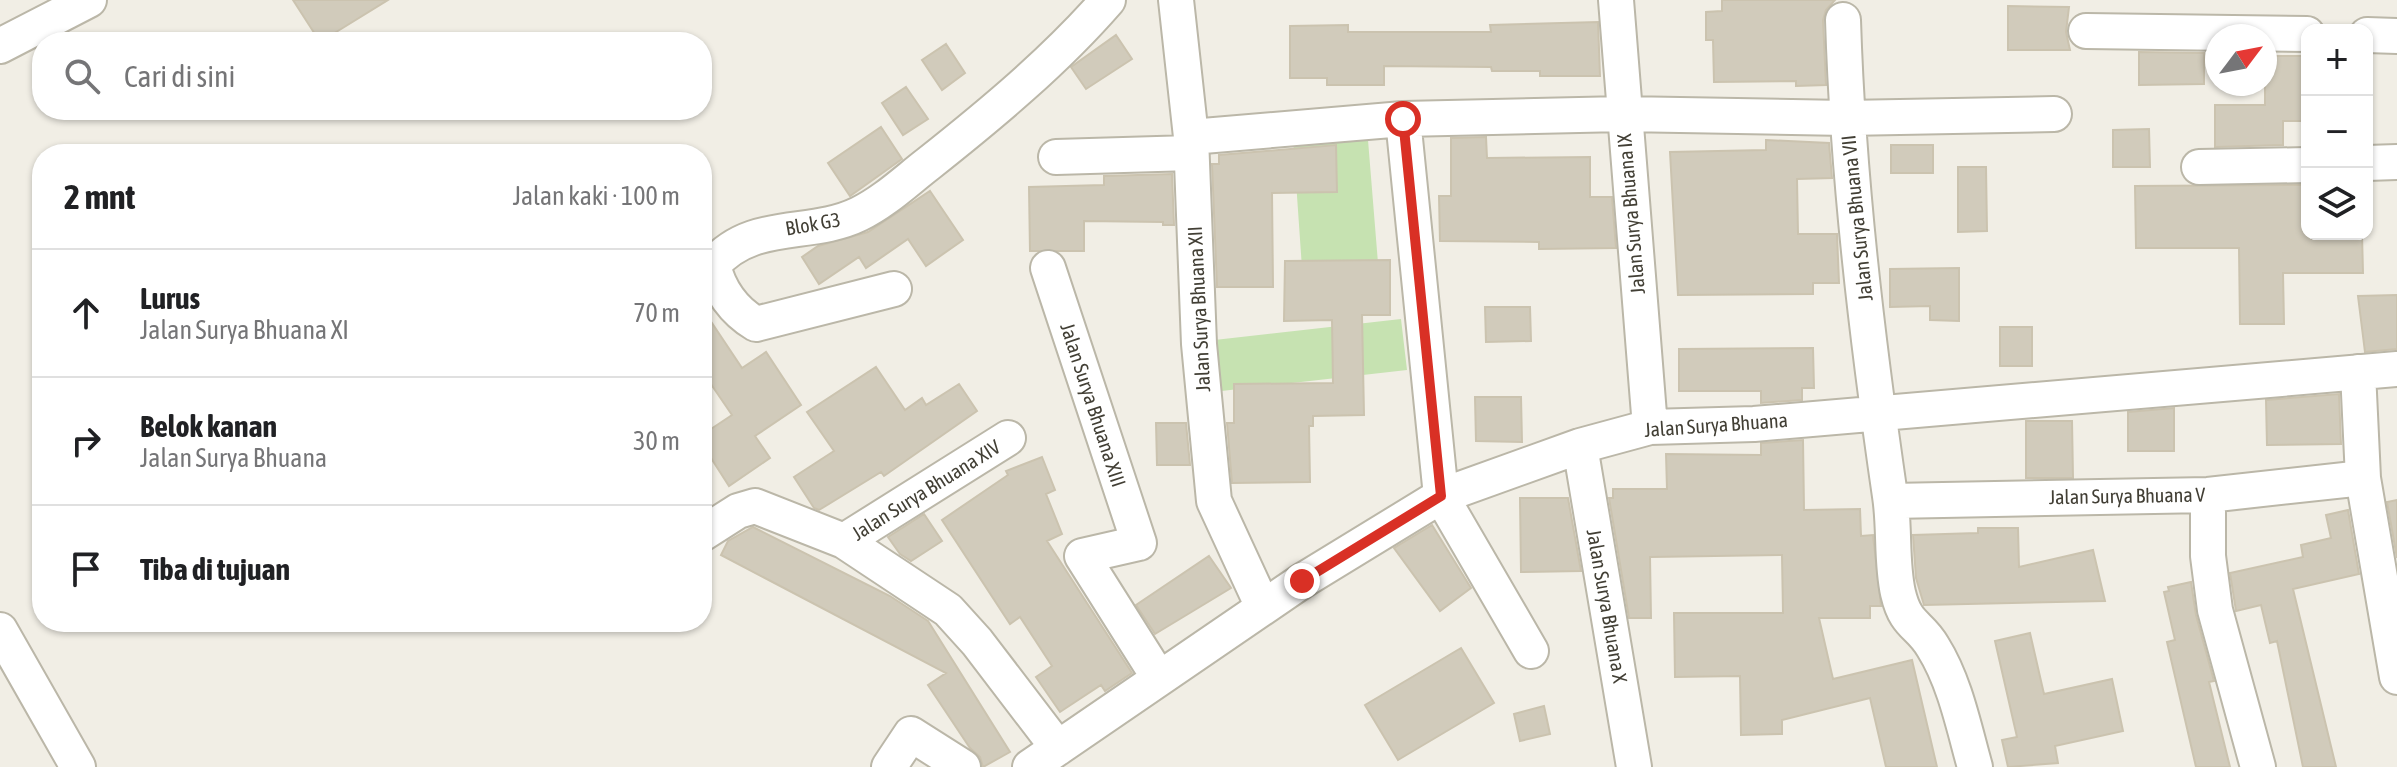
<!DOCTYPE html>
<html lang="id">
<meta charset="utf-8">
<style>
:root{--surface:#fff;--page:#f6f6f6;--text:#202124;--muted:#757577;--line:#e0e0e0}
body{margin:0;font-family:"Asap Condensed",sans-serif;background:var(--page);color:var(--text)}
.controls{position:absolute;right:24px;top:24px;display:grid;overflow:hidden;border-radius:16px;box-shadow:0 2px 6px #0004}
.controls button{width:72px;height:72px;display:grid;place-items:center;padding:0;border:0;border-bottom:2px solid var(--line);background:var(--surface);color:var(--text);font:40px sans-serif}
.compass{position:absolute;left:2205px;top:24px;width:72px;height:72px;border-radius:50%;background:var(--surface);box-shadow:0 2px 6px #0004;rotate:58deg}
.stop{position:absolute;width:24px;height:24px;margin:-18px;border:6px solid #d93025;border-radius:50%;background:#fff}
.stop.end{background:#d93025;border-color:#fff;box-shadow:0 2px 8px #0008}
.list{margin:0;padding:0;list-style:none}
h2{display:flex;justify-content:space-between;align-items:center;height:104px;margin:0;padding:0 32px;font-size:34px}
h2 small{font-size:26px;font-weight:400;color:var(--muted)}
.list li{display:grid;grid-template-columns:52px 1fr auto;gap:24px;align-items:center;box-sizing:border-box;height:128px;padding:0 32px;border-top:2px solid var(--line)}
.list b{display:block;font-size:30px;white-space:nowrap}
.list p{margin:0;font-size:26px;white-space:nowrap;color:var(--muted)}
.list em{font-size:26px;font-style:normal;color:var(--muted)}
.icon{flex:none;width:44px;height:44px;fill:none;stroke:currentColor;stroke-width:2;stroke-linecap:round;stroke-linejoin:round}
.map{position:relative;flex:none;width:2397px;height:767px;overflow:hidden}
.search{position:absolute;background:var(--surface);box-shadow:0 2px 6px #0004;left:32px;top:32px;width:680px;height:88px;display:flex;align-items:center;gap:20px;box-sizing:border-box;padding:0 28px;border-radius:32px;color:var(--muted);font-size:30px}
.panel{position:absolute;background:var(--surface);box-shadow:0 2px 6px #0004;left:32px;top:144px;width:680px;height:488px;border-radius:32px}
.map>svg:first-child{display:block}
.green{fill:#c6e2b1}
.building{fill:#d1cbbb;stroke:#cbc3af;stroke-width:2}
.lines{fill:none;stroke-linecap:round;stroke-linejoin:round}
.minor-casing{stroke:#bbb7a8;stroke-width:38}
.minor{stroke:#fff;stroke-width:34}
.route{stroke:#d93025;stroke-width:10}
.labels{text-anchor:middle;stroke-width:6;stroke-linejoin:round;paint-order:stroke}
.street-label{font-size:20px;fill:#423f35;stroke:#fff}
</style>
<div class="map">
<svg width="2397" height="767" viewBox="0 0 2397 767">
<rect width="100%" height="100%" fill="#f1eee5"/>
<path class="green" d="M 1293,138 L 1368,140 L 1378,263 L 1302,268 Z
M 1401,319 L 1407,370 L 1195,394 L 1188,343 Z"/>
<path class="building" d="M 293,0 L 388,0 L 320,42 Z
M 1722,0 L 1835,0 L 1826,10 L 1823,20 L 1826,85 L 1796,86 L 1796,81 L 1714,82 L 1713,40 L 1706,40 L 1706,12 L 1722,11 Z
M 2008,6 L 2069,7 L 2066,32 L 2070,50 L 2008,50 Z
M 1598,22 L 1600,76 L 1540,76 L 1540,71 L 1492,71 L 1491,67 L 1384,66 L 1384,85 L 1327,85 L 1327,78 L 1290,78 L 1290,26 L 1348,25 L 1348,32 L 1491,32 L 1490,25 Z
M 1116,35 L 1132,59 L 1086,89 L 1071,67 Z
M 946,44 L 965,73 L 942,90 L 922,60 Z
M 2139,52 L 2204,53 L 2204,84 L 2139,85 Z
M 2265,56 L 2307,56 L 2307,121 L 2283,121 L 2283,145 L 2215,147 L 2215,105 L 2265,105 Z
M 906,87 L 928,119 L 903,135 L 882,103 Z
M 881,127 L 902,159 L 850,196 L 828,163 Z
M 2149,129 L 2150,167 L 2113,167 L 2113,130 Z
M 1486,137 L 1487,158 L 1590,157 L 1590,197 L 1612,197 L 1616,248 L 1539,249 L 1539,242 L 1440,241 L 1439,196 L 1451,196 L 1451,138 Z
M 1766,140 L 1829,143 L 1832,178 L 1797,179 L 1798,234 L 1837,234 L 1839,283 L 1813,283 L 1813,294 L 1678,295 L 1670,152 L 1766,150 Z
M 1336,145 L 1337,192 L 1272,193 L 1273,287 L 1217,287 L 1212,164 L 1219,164 L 1219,155 Z
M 1891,145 L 1933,145 L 1933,173 L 1891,173 Z
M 1958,167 L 1986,167 L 1987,231 L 1958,232 Z
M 1172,174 L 1174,225 L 1163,225 L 1163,222 L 1084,221 L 1084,251 L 1030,251 L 1029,187 L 1104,185 L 1104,176 Z
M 2307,185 L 2307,234 L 2362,234 L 2363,273 L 2283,273 L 2284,324 L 2240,324 L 2239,248 L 2136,248 L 2135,186 Z
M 930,191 L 963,240 L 926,266 L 908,239 L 866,268 L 859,257 L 819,284 L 802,257 L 818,246 L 868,232 Z
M 1390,260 L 1390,315 L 1362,315 L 1364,415 L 1313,416 L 1313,426 L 1309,426 L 1310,482 L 1232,483 L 1227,423 L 1234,423 L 1234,384 L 1333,383 L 1332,320 L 1284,321 L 1285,261 Z
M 1959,268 L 1959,321 L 1930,320 L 1930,306 L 1890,307 L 1890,269 Z
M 2397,295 L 2397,349 L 2365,352 L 2358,296 Z
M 1485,307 L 1530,307 L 1531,341 L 1486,342 Z
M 702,308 L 742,368 L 766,352 L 801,405 L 755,436 L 770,458 L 729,486 L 702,444 L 702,435 L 732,415 L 702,371 Z
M 2000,327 L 2032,327 L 2032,366 L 2000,366 Z
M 1813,348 L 1814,388 L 1802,388 L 1802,400 L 1761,403 L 1761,391 L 1679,391 L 1679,349 Z
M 876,367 L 905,410 L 922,398 L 926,405 L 959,384 L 977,411 L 884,476 L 881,472 L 819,510 L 814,508 L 794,477 L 834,451 L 807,412 Z
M 2339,394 L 2341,444 L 2267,445 L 2266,400 Z
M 1475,397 L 1521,397 L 1522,442 L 1476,441 Z
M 2174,408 L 2174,451 L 2128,451 L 2128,412 Z
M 2026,421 L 2072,421 L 2073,478 L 2026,478 Z
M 1156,423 L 1186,423 L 1190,465 L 1157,465 Z
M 1803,440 L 1804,510 L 1860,509 L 1861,536 L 1873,535 L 1881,606 L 1870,606 L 1870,618 L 1819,618 L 1833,679 L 1912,660 L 1937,767 L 1886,767 L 1870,698 L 1782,720 L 1782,734 L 1741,735 L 1740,676 L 1675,677 L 1674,613 L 1783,613 L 1782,555 L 1650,557 L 1651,618 L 1629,618 L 1609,498 L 1613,498 L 1613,489 L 1667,489 L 1666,454 L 1761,455 L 1761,443 Z
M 1042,457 L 1055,490 L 1046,494 L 1062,534 L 1047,541 L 1132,673 L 1105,691 L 1101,685 L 1060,712 L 1036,677 L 1052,666 L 1020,617 L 1010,624 L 942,520 L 1008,475 L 1006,471 Z
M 1520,498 L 1568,498 L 1581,571 L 1521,572 Z
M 2397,500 L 2397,558 L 2387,502 Z
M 2348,510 L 2359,574 L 2293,589 L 2336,767 L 2303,767 L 2277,641 L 2270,643 L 2261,605 L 2236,611 L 2230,573 L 2303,557 L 2301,545 L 2331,538 L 2326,515 Z
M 924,514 L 942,541 L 911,561 L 900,554 L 888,537 Z
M 1432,525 L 1471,588 L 1440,611 L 1394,548 Z
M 753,527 L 890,596 L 928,621 L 1010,752 L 983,767 L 980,757 L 970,748 L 928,685 L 946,673 L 721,555 L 728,541 Z
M 1978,528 L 2018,528 L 2019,567 L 2093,550 L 2105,601 L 1924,605 L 1916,578 L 1913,535 L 1978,533 Z
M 1209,556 L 1231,588 L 1155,634 L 1136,605 Z
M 2191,582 L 2196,615 L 2214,681 L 2209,682 L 2230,767 L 2196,767 L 2167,642 L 2175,640 L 2164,592 L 2169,591 L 2168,587 Z
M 2030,633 L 2044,694 L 2112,679 L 2123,731 L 2055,746 L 2058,763 L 2008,767 L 2002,740 L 2017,737 L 1995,641 Z
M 1461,648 L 1494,703 L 1398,760 L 1365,705 Z
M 1544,706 L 1550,734 L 1520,741 L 1514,714 Z"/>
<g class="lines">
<defs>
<path id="minor" d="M 1176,0 L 1191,137 L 1199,344 L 1214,501 L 1263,607
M 1616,0 L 1650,427
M 1843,20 C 1848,179 1867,338 1890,496 C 1895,528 1891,562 1898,593 C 1906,627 1919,623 1933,647 C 1955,682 1964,728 1975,767
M 2086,31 L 2307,34
M 2367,35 L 2397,36
M 0,46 L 89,0
M 1403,119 L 1441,496 L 1531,651
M 1191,137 L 1403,119 L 1623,114 L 1846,118 L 2054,114
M 1056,157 L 1191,153
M 2367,163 L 2397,162
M 2199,167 L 2307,165
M 1048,268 L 1139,543 L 1082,556 L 1159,678
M 894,289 L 756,324 C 734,311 719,290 713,265 C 752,219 810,238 859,214 C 884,202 906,181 928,164 C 991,114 1055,61 1108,0
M 2358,372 L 2363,478 L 2397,677
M 1580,446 L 1634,767
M 2208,495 L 2208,556 L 2215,610 L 2258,767
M 1891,501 L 2208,495 L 2363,478
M 702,534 L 738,511 L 755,506 L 844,541 L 948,610 L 977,642 L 1058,748
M 844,541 L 1008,438
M 0,630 L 78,767
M 889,767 L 911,734 L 963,767
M 1030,767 L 1302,581 L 1441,496 L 1580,446 L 1650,427 L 1754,424 L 2397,369"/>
</defs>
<use href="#minor" class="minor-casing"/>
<use href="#minor" class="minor"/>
</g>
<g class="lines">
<path class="route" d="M 1302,581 L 1441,496 L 1403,119"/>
</g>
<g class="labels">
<g class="street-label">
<text transform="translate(1631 214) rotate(-95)" y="7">Jalan Surya Bhuana IX</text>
<text transform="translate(1857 218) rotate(-96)" y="7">Jalan Surya Bhuana VII</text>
<text transform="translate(813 224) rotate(-10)" y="7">Blok G3</text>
<text transform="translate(1199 309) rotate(-93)" y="7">Jalan Surya Bhuana XII</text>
<text transform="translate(1093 405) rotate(72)" y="7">Jalan Surya Bhuana XIII</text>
<text transform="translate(1716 425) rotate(-4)" y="7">Jalan Surya Bhuana</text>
<text transform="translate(926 490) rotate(-32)" y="7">Jalan Surya Bhuana XIV</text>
<text transform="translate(2127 496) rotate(-1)" y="7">Jalan Surya Bhuana V</text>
<text transform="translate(1607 606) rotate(80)" y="7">Jalan Surya Bhuana X</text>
</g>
</g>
</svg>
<div class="controls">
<button>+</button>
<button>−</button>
<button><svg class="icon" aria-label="layers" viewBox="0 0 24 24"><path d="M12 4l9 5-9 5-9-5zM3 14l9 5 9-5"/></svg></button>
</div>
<svg class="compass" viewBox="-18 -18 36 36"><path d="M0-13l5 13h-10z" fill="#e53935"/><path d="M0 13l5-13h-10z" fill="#757577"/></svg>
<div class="stop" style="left:1403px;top:119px"></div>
<div class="stop end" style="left:1302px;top:581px"></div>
<div class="search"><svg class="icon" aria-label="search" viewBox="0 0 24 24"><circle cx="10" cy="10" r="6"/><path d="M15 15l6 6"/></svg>Cari di sini</div>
<section class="panel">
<h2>2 mnt<small>Jalan kaki · 100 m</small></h2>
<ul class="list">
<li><svg class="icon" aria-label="ahead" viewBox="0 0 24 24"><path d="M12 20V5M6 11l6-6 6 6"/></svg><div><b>Lurus</b><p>Jalan Surya Bhuana XI</p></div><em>70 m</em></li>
<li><svg class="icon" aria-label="right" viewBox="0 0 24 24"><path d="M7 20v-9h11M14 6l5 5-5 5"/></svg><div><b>Belok kanan</b><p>Jalan Surya Bhuana</p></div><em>30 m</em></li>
<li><svg class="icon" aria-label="arrive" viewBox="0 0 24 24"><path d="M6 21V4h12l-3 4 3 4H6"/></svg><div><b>Tiba di tujuan</b></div></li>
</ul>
</section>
</div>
